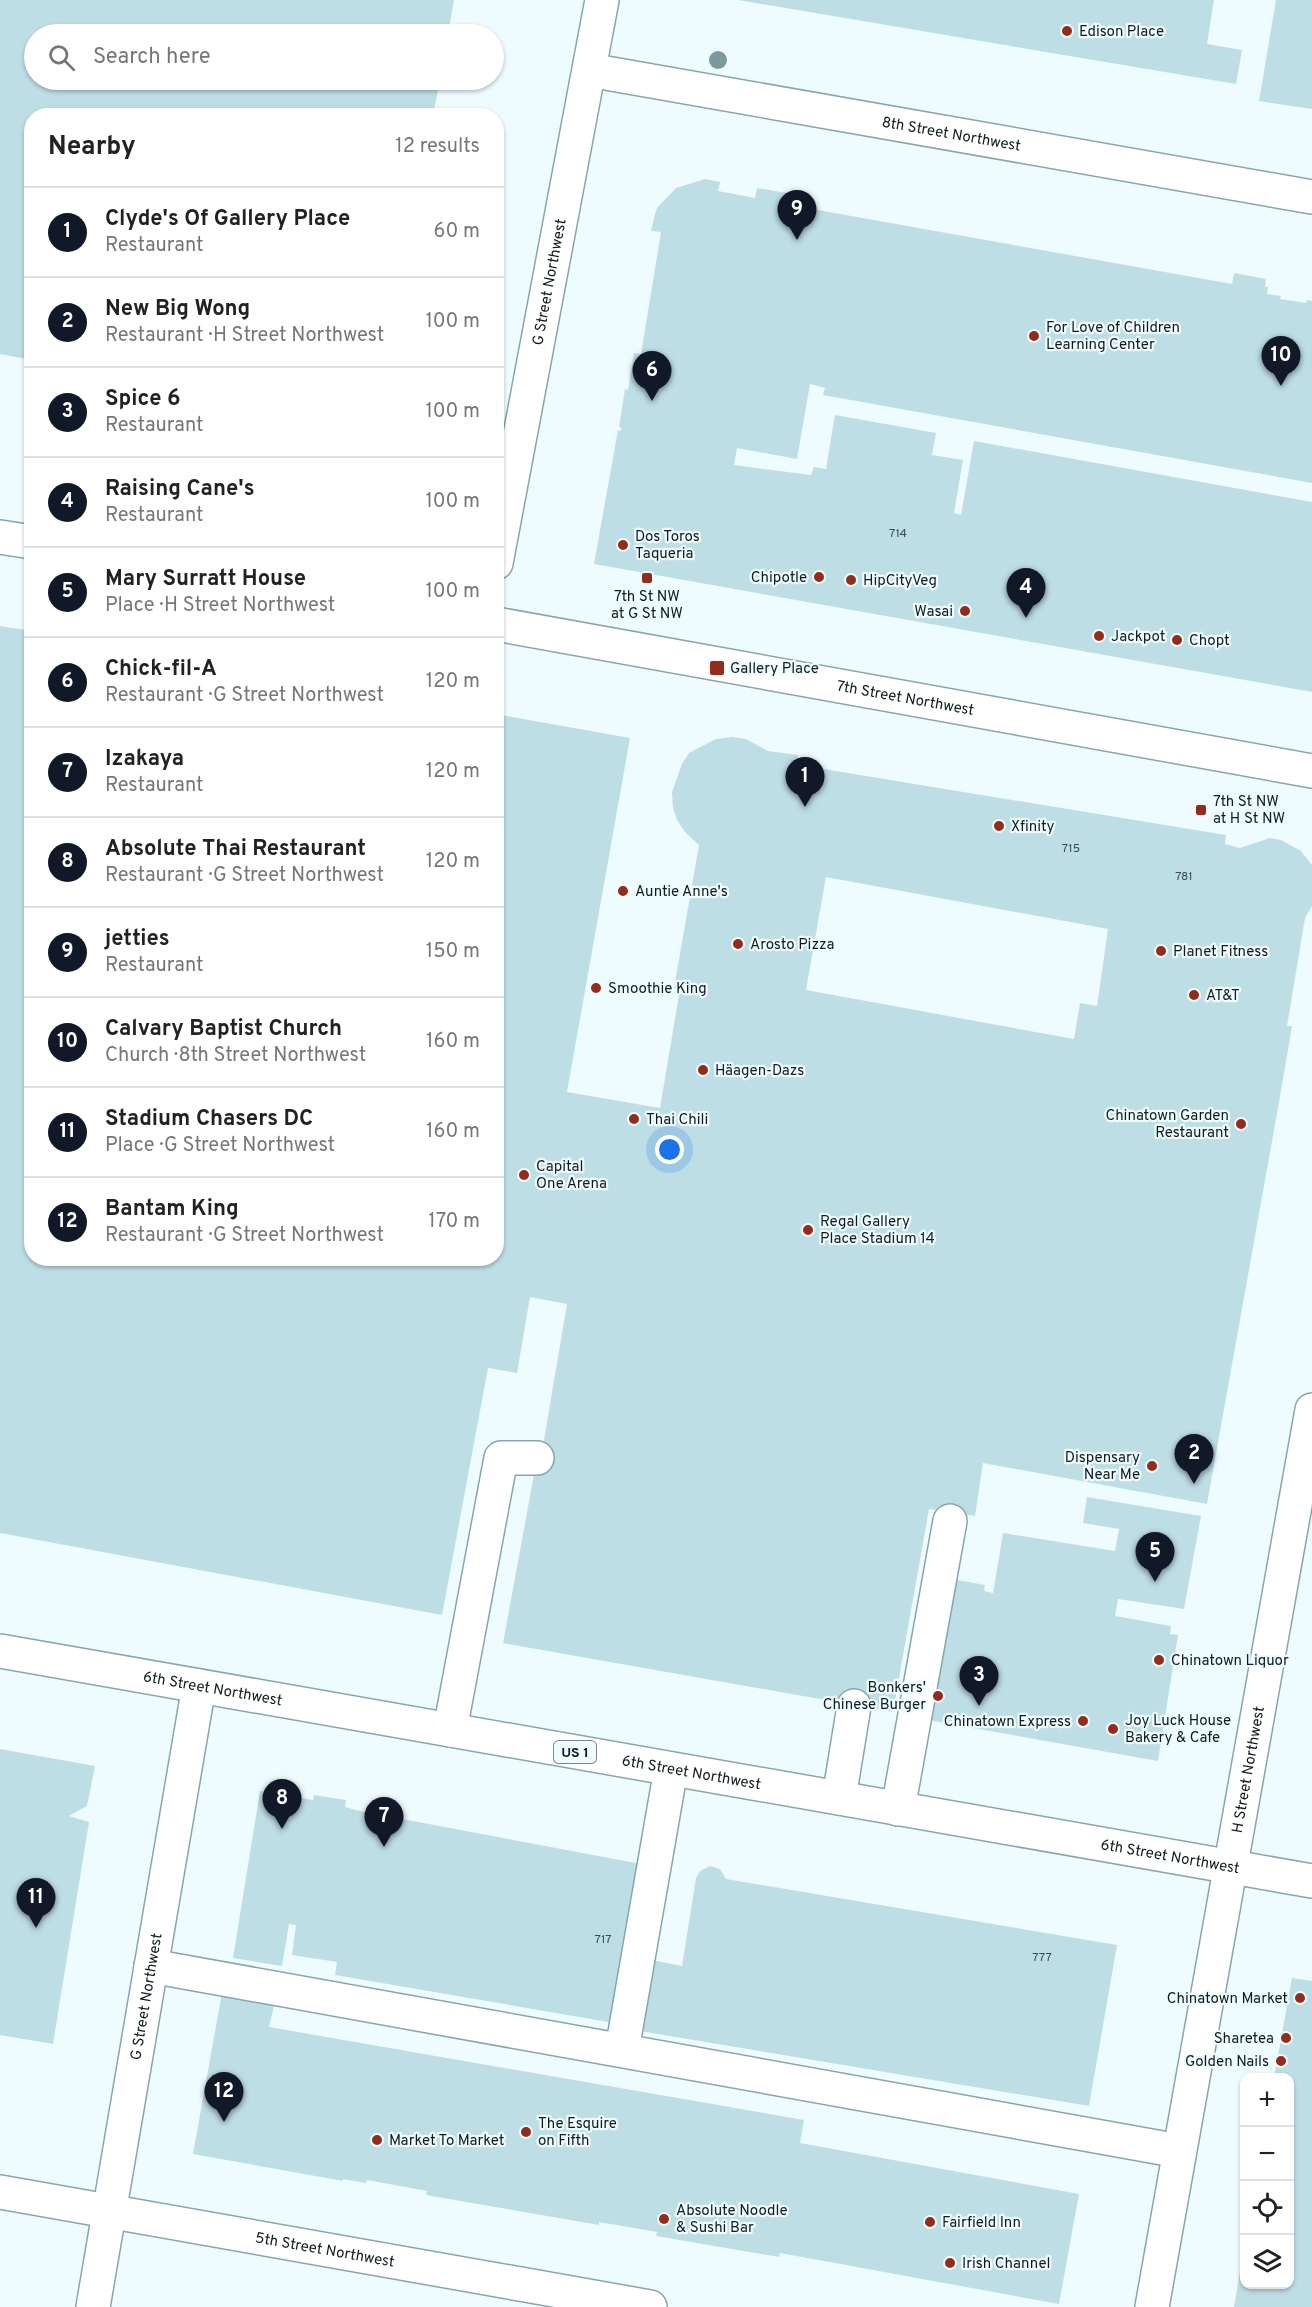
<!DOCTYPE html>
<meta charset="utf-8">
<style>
:root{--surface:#fff;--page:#f6f6f6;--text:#222;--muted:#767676;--line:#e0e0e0;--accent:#111827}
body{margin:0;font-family:Overpass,sans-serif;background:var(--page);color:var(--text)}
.controls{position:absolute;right:18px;bottom:18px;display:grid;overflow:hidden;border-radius:12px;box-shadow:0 2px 4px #0004}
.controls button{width:54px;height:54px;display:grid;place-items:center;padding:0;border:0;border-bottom:2px solid var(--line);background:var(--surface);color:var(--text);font:30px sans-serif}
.you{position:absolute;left:670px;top:1150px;width:21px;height:21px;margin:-15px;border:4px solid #fff;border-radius:50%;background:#1a73e8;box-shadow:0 0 0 9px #1a73e833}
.badge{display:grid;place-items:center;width:39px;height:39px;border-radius:50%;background:var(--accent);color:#fff;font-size:20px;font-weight:700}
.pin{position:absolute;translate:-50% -50px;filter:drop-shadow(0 2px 3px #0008)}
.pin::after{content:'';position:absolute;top:32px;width:21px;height:18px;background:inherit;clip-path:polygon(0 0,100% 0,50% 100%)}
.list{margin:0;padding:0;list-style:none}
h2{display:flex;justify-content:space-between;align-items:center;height:78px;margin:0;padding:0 24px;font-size:26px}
h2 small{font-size:20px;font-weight:400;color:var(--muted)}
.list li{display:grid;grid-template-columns:39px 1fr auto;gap:18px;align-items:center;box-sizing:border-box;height:90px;padding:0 24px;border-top:2px solid var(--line)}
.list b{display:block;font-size:22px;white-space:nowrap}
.list p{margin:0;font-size:20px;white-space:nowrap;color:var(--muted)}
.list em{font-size:20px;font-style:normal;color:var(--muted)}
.icon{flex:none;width:33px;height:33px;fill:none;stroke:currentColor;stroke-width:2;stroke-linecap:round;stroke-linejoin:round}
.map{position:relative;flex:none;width:1312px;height:2307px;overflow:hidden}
.search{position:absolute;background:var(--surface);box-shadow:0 2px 4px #0004;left:24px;top:24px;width:480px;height:66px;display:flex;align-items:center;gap:15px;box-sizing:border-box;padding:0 21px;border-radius:33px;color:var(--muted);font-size:22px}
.panel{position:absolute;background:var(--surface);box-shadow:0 2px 4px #0004;left:24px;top:108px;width:480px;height:1158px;border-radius:24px}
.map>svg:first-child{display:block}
.building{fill:#bedee5;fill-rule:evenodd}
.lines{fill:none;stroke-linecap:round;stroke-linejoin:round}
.minor-casing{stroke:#87a6ac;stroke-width:36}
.major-casing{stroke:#87a6ac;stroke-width:36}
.highway-casing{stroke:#87a6ac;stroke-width:36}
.minor{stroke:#fff;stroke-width:33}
.major{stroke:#fff;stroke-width:33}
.highway{stroke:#fff;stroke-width:33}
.tree{fill:#7e999e}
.poi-dot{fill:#952b1b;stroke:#effcff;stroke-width:2}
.labels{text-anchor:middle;stroke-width:4.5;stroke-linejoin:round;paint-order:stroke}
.number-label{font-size:12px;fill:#3b4c4f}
.shield{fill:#effcff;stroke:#525e61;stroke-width:1.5}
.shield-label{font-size:14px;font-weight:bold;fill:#0f1b1d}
.poi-label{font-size:15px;fill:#0f1b1d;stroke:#effcff;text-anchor:start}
.street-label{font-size:15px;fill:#0f1b1d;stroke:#effcff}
</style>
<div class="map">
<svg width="1312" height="2307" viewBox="0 0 1312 2307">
<rect width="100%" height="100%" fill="#effcff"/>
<path class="building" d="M 0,0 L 454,0 L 448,34 L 34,34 L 34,80 L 440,80 L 433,116 L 32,116 L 32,360 L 0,354 Z
M 738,0 L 1214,0 L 1207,44 L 1242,50 L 1236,84 Z
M 1276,0 L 1312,0 L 1312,109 L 1259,101 Z
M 705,179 L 720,182 L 718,191 L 755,198 L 757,188 L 781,192 L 803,197 L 801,207 L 1232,284 L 1234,273 L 1266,279 L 1265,287 L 1268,287 L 1267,294 L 1281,296 L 1280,299 L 1306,303 L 1307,300 L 1312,301 L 1312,483 L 823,395 L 825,388 L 810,384 L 797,459 L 737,448 L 734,465 L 811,475 L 814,467 L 826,469 L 835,415 L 936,433 L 932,455 L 963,460 L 954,513 L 961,515 L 974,441 L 1312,502 L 1312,692 L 594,564 L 618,430 L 621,431 L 621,427 L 619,427 L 625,389 L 628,390 L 634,353 L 641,354 L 661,232 L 651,231 L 655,214 L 657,208 L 676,188 Z
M 30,381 L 32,382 L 32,397 L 28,396 Z
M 0,626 L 32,631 L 32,1258 L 496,1258 L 496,714 L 630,738 L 567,1092 L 660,1108 L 680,989 L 674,988 L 699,845 L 685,832 L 677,820 L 673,808 L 672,792 L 682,764 L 689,753 L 716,739 L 732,737 L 746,739 L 768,751 L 798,755 L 797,764 L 805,766 L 1226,835 L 1225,844 L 1240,848 L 1270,838 L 1281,840 L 1301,851 L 1312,865 L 1312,906 L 1305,918 L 1287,1026 L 1292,1026 L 1281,1091 L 1207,1504 L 983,1463 L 975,1516 L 929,1509 L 893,1712 L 503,1643 L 537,1458 L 544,1440 L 567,1304 L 530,1297 L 517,1373 L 488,1368 L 442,1615 L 0,1533 ZM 826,877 L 1108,929 L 1097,1006 L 1080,1003 L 1074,1039 L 806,990 Z
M 1087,1497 L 1201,1516 L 1184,1609 L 1118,1599 L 1115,1616 L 1171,1626 L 1170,1634 L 1178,1635 L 1158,1761 L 922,1719 L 952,1579 L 985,1585 L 984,1591 L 993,1593 L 1003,1533 L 1115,1551 L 1119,1529 L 1083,1523 Z
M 0,1749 L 95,1766 L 87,1806 L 69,1816 L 89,1822 L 53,2044 L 0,2035 Z
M 260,1791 L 313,1800 L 314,1795 L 346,1800 L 345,1807 L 360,1811 L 641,1864 L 614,2023 L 335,1975 L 337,1962 L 292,1955 L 296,1925 L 289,1924 L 282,1966 L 233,1958 Z
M 710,1866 L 720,1869 L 726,1879 L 1117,1945 L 1089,2106 L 634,2030 L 646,1959 L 682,1966 L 696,1878 L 700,1871 Z
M 1292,1978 L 1312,1981 L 1312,2307 L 1234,2307 L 1243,2254 L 1244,2284 L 1290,2284 L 1290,2078 L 1274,2078 Z
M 223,1987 L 276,1997 L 269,2027 L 804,2120 L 800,2143 L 1079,2194 L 1059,2304 L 780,2253 L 779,2257 L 656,2236 L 657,2232 L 599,2222 L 599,2225 L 426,2195 L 427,2191 L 367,2180 L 366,2183 L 343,2179 L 343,2181 L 193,2154 Z"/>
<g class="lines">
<defs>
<g id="minor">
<path id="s1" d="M 589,70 L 1312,197"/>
<path id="s2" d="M 496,563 L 602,0"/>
<path d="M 450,1730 L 501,1458 L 537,1458"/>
<path d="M 839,1798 L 854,1706"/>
<path d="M 898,1809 L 950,1521"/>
<path d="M 151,1966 L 1179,2151"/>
<path d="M 622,2050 L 671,1769"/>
<path id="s3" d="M 0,2192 L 650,2307"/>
<path id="s4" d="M 93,2307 L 199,1686"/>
</g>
<g id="major">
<path d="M 0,537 L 32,542"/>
<path id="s5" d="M 496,624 L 1312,771"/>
<path id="s6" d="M 1152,2307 L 1312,1410"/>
</g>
<g id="highway">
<path id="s7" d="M 0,1651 L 1312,1881"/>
</g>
</defs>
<use href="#minor" class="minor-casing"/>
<use href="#major" class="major-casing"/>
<use href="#highway" class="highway-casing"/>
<use href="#minor" class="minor"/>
<use href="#major" class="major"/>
<use href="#highway" class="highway"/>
</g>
<circle class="tree" cx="718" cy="60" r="9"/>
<g class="poi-dot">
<circle cx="1067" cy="31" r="6"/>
<circle cx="1034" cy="336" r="6"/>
<circle cx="623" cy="545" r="6"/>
<circle cx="819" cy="577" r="6"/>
<rect x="641" y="572" width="12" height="12" rx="3"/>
<circle cx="851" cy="580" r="6"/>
<circle cx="965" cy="611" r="6"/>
<circle cx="1099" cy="636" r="6"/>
<circle cx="1177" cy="640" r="6"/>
<rect x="709" y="660" width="16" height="16" rx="3"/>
<rect x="1195" y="804" width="12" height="12" rx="3"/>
<circle cx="999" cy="826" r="6"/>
<circle cx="623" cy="891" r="6"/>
<circle cx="738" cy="944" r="6"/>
<circle cx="1161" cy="951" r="6"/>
<circle cx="596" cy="988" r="6"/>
<circle cx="1194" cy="995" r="6"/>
<circle cx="703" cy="1070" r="6"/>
<circle cx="634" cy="1119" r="6"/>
<circle cx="1241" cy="1124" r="6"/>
<circle cx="524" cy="1175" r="6"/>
<circle cx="808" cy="1230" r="6"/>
<circle cx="1152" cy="1466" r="6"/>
<circle cx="1159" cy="1660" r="6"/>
<circle cx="938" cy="1696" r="6"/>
<circle cx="1083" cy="1721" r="6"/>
<circle cx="1113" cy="1729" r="6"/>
<circle cx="1300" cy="1998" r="6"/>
<circle cx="1286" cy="2038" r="6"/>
<circle cx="1281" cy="2061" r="6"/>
<circle cx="526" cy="2132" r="6"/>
<circle cx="377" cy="2140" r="6"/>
<circle cx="664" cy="2219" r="6"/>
<circle cx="930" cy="2222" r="6"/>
<circle cx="950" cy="2263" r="6"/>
</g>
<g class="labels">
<g class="number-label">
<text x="898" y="537">714</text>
<text x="1071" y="852">715</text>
<text x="1184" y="880">781</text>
<text x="603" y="1943">717</text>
<text x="1042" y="1961">777</text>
</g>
<rect class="shield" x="554" y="1741" width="42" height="22" rx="4.5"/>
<g class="shield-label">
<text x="575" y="1757">US 1</text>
</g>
<g class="poi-label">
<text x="1079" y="36">Edison Place</text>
<text x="1046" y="332">For Love of Children<tspan x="1046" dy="17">Learning Center</tspan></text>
<text x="635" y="541">Dos Toros<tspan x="635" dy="17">Taqueria</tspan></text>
<text x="807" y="582" text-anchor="end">Chipotle</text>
<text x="863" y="585">HipCityVeg</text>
<text x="647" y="601" text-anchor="middle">7th St NW<tspan x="647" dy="17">at G St NW</tspan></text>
<text x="953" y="616" text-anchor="end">Wasai</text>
<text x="1111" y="641">Jackpot</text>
<text x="1189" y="645">Chopt</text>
<text x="730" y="673">Gallery Place</text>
<text x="1213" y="806">7th St NW<tspan x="1213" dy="17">at H St NW</tspan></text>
<text x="1011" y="831">Xfinity</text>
<text x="635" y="896">Auntie Anne's</text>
<text x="750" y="949">Arosto Pizza</text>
<text x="1173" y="956">Planet Fitness</text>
<text x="608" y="993">Smoothie King</text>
<text x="1206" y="1000">AT&amp;T</text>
<text x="715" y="1075">Häagen-Dazs</text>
<text x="1229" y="1120" text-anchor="end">Chinatown Garden<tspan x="1229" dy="17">Restaurant</tspan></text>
<text x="646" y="1124">Thai Chili</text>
<text x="536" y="1171">Capital<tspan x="536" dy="17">One Arena</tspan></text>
<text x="820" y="1226">Regal Gallery<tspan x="820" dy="17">Place Stadium 14</tspan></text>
<text x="1140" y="1462" text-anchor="end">Dispensary<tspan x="1140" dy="17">Near Me</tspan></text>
<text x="1171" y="1665">Chinatown Liquor</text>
<text x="926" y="1692" text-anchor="end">Bonkers'<tspan x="926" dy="17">Chinese Burger</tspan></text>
<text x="1125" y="1725">Joy Luck House<tspan x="1125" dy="17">Bakery &amp; Cafe</tspan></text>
<text x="1071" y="1726" text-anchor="end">Chinatown Express</text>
<text x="1288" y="2003" text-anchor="end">Chinatown Market</text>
<text x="1274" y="2043" text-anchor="end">Sharetea</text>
<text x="1269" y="2066" text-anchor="end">Golden Nails</text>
<text x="538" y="2128">The Esquire<tspan x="538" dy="17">on Fifth</tspan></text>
<text x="389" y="2145">Market To Market</text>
<text x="676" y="2215">Absolute Noodle<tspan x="676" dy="17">&amp; Sushi Bar</tspan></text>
<text x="942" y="2227">Fairfield Inn</text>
<text x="962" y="2268">Irish Channel</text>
</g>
<g class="street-label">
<text dy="5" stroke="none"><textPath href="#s1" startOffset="368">8th Street Northwest</textPath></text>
<text dy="5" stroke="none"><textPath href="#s2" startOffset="286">G Street Northwest</textPath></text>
<text dy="5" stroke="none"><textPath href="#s5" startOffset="416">7th Street Northwest</textPath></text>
<text dy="5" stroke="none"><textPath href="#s7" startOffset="216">6th Street Northwest</textPath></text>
<text dy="5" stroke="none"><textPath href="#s6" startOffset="546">H Street Northwest</textPath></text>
<text dy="5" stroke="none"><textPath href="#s7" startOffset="702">6th Street Northwest</textPath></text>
<text dy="5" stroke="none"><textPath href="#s7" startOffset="1188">6th Street Northwest</textPath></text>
<text dy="5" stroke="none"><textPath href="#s4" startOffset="315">G Street Northwest</textPath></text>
<text dy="5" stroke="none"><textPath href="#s3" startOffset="330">5th Street Northwest</textPath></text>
</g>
</g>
</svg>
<div class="controls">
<button>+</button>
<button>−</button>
<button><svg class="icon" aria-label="locate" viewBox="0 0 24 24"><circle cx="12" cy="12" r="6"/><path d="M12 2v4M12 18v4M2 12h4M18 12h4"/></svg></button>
<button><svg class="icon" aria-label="layers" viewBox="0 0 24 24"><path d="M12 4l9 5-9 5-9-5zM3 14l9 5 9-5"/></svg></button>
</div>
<div class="you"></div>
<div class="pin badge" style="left:805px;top:807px">1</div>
<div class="pin badge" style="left:1194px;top:1484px">2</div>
<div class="pin badge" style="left:979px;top:1706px">3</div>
<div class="pin badge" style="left:1026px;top:618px">4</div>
<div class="pin badge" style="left:1155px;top:1582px">5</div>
<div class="pin badge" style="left:652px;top:401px">6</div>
<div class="pin badge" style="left:384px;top:1847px">7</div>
<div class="pin badge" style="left:282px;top:1829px">8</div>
<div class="pin badge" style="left:797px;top:240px">9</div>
<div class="pin badge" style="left:1281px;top:386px">10</div>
<div class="pin badge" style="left:36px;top:1928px">11</div>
<div class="pin badge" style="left:224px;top:2122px">12</div>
<div class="search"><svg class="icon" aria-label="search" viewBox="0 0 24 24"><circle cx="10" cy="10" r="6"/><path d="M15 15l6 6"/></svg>Search here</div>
<section class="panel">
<h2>Nearby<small>12 results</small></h2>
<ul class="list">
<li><span class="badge">1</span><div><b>Clyde's Of Gallery Place</b><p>Restaurant</p></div><em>60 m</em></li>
<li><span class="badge">2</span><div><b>New Big Wong</b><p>Restaurant · H Street Northwest</p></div><em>100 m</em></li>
<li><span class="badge">3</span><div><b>Spice 6</b><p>Restaurant</p></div><em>100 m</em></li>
<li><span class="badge">4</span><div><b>Raising Cane's</b><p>Restaurant</p></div><em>100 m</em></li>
<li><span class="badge">5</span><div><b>Mary Surratt House</b><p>Place · H Street Northwest</p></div><em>100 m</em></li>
<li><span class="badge">6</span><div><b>Chick-fil-A</b><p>Restaurant · G Street Northwest</p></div><em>120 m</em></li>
<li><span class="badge">7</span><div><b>Izakaya</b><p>Restaurant</p></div><em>120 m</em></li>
<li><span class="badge">8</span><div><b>Absolute Thai Restaurant</b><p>Restaurant · G Street Northwest</p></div><em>120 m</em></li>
<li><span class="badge">9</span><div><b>jetties</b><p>Restaurant</p></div><em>150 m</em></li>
<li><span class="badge">10</span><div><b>Calvary Baptist Church</b><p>Church · 8th Street Northwest</p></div><em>160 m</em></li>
<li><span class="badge">11</span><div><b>Stadium Chasers DC</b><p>Place · G Street Northwest</p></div><em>160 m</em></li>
<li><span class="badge">12</span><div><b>Bantam King</b><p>Restaurant · G Street Northwest</p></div><em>170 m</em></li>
</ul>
</section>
</div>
